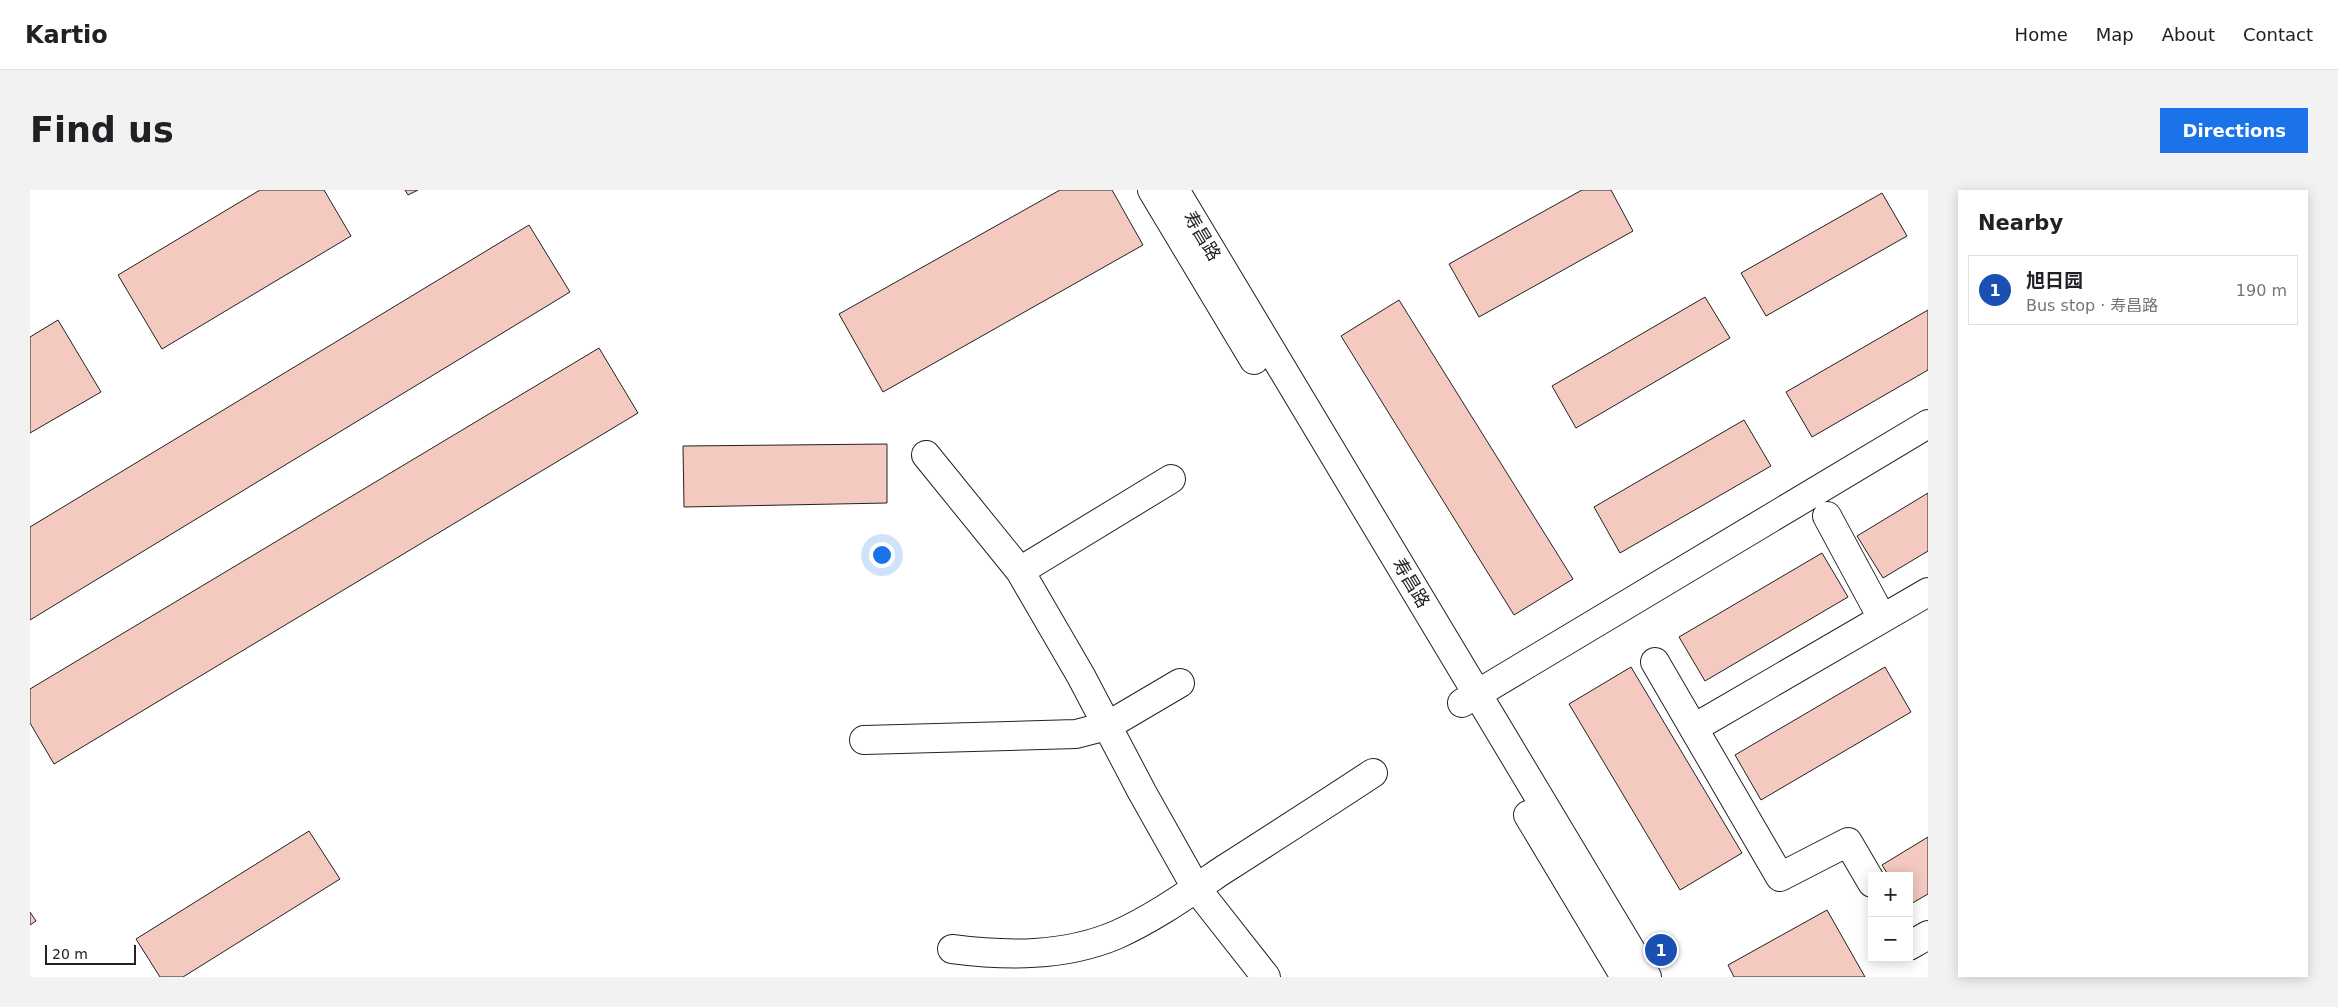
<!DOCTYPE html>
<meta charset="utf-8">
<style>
:root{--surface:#fff;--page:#f2f2f2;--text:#202124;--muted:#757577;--line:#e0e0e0;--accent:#1a73e8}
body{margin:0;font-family:"DejaVu Sans","Noto Sans SC",sans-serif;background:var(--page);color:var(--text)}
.controls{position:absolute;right:15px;bottom:15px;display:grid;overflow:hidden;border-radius:0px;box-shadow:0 2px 12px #0003}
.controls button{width:45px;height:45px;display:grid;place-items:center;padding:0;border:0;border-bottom:1px solid var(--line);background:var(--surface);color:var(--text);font:25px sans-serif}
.scale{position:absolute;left:15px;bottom:12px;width:91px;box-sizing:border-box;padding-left:5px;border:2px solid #222;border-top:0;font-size:14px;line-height:18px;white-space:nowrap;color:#222;-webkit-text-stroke:4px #fff;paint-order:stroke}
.you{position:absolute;left:851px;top:364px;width:18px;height:18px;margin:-12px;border:4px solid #fff;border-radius:50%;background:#1a73e8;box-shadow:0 0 0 8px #1a73e833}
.badge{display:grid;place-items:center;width:32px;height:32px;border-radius:50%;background:var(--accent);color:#fff;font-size:16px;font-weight:700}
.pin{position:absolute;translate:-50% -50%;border:2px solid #fff;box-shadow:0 1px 5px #0006}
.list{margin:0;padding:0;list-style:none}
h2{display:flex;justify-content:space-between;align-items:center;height:65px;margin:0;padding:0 20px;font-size:21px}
h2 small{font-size:16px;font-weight:400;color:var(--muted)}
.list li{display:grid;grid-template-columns:32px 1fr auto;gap:15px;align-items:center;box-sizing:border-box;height:70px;margin:0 10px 10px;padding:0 10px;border:1px solid var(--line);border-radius:0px}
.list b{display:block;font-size:19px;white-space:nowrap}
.list p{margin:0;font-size:16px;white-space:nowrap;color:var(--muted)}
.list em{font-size:16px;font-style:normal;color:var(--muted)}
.map{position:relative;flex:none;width:1898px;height:787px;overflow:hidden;border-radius:0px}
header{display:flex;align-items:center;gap:30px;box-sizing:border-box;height:70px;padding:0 25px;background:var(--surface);border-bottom:1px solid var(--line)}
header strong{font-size:24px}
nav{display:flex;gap:28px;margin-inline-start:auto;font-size:18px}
.intro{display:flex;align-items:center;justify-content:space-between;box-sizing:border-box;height:120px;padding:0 30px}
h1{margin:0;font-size:35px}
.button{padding:12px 22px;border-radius:0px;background:var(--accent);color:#fff;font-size:18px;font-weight:700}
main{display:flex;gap:30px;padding:0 30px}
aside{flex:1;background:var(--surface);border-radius:0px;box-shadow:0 2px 12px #0003}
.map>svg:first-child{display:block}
.building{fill:#f3c9c0;stroke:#222}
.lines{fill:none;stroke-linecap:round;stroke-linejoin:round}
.minor-casing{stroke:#222;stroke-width:30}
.minor{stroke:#fff;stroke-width:28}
.labels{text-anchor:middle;stroke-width:4;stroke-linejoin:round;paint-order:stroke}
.street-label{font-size:18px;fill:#222;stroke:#fff}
</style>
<header>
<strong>Kartio</strong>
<nav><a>Home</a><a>Map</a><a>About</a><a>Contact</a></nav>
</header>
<div class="intro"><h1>Find us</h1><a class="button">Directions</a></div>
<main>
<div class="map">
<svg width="1898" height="787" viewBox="0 0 1898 787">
<rect width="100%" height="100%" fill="#fff"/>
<path class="building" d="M 230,0 L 294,0 L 321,46 L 132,159 L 88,85 Z
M 375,0 L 388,0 L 378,5 Z
M 1030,0 L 1082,0 L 1113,55 L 853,202 L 809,124 Z
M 1552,0 L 1581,0 L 1603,41 L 1449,127 L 1419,74 Z
M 1852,3 L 1877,46 L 1736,126 L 1711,83 Z
M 499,35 L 540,102 L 0,430 L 0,337 Z
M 1675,107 L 1700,148 L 1546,238 L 1522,196 Z
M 1369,110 L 1543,389 L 1484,425 L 1311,146 Z
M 1898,120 L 1898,180 L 1782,247 L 1756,202 Z
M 28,130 L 71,202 L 0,243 L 0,147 Z
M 569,158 L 608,223 L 24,574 L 0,533 L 0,499 Z
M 1714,230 L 1741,276 L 1590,363 L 1564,317 Z
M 857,254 L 857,313 L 654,317 L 653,256 Z
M 1898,303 L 1898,361 L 1853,388 L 1827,346 Z
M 1792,363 L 1818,407 L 1675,491 L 1649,447 Z
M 1601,477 L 1712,663 L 1650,700 L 1539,514 Z
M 1855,477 L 1881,522 L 1731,610 L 1705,565 Z
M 279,641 L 310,689 L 153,787 L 130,787 L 106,749 Z
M 1898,647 L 1898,704 L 1879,715 L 1879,686 L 1859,686 L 1852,675 Z
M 1797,720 L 1835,787 L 1704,787 L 1698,775 Z
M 0,722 L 6,731 L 0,735 Z"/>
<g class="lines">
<defs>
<path id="minor" d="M 1122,0 L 1224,170
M 1145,0 L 1617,787
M 896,265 L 990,381 L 1051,486 L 1112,602 L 1166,698 L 1236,787
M 1797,326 L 1852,428
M 990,381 L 1141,289
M 1625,472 L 1750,687 L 1818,652 L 1842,693
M 1432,513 L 1898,234
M 1664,538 L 1898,402
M 834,550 L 1046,544 L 1077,536 L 1150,493
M 1498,625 L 1595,787
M 1879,756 L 1898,745
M 922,759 C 976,766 1034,767 1086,745 C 1124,728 1159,703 1193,680 C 1243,648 1293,616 1343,583"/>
</defs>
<use href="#minor" class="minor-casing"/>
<use href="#minor" class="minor"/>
</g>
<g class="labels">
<g class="street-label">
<text transform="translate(1172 46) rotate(59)" y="6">寿昌路</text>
<text transform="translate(1381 393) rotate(59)" y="6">寿昌路</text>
</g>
</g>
</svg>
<div class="controls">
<button>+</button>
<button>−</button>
</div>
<div class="scale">20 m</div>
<div class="you"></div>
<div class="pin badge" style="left:1631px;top:760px;background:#1a4fb4">1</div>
</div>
<aside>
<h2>Nearby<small></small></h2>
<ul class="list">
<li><span class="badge" style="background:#1a4fb4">1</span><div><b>旭日园</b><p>Bus stop · 寿昌路</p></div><em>190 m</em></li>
</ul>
</aside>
</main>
